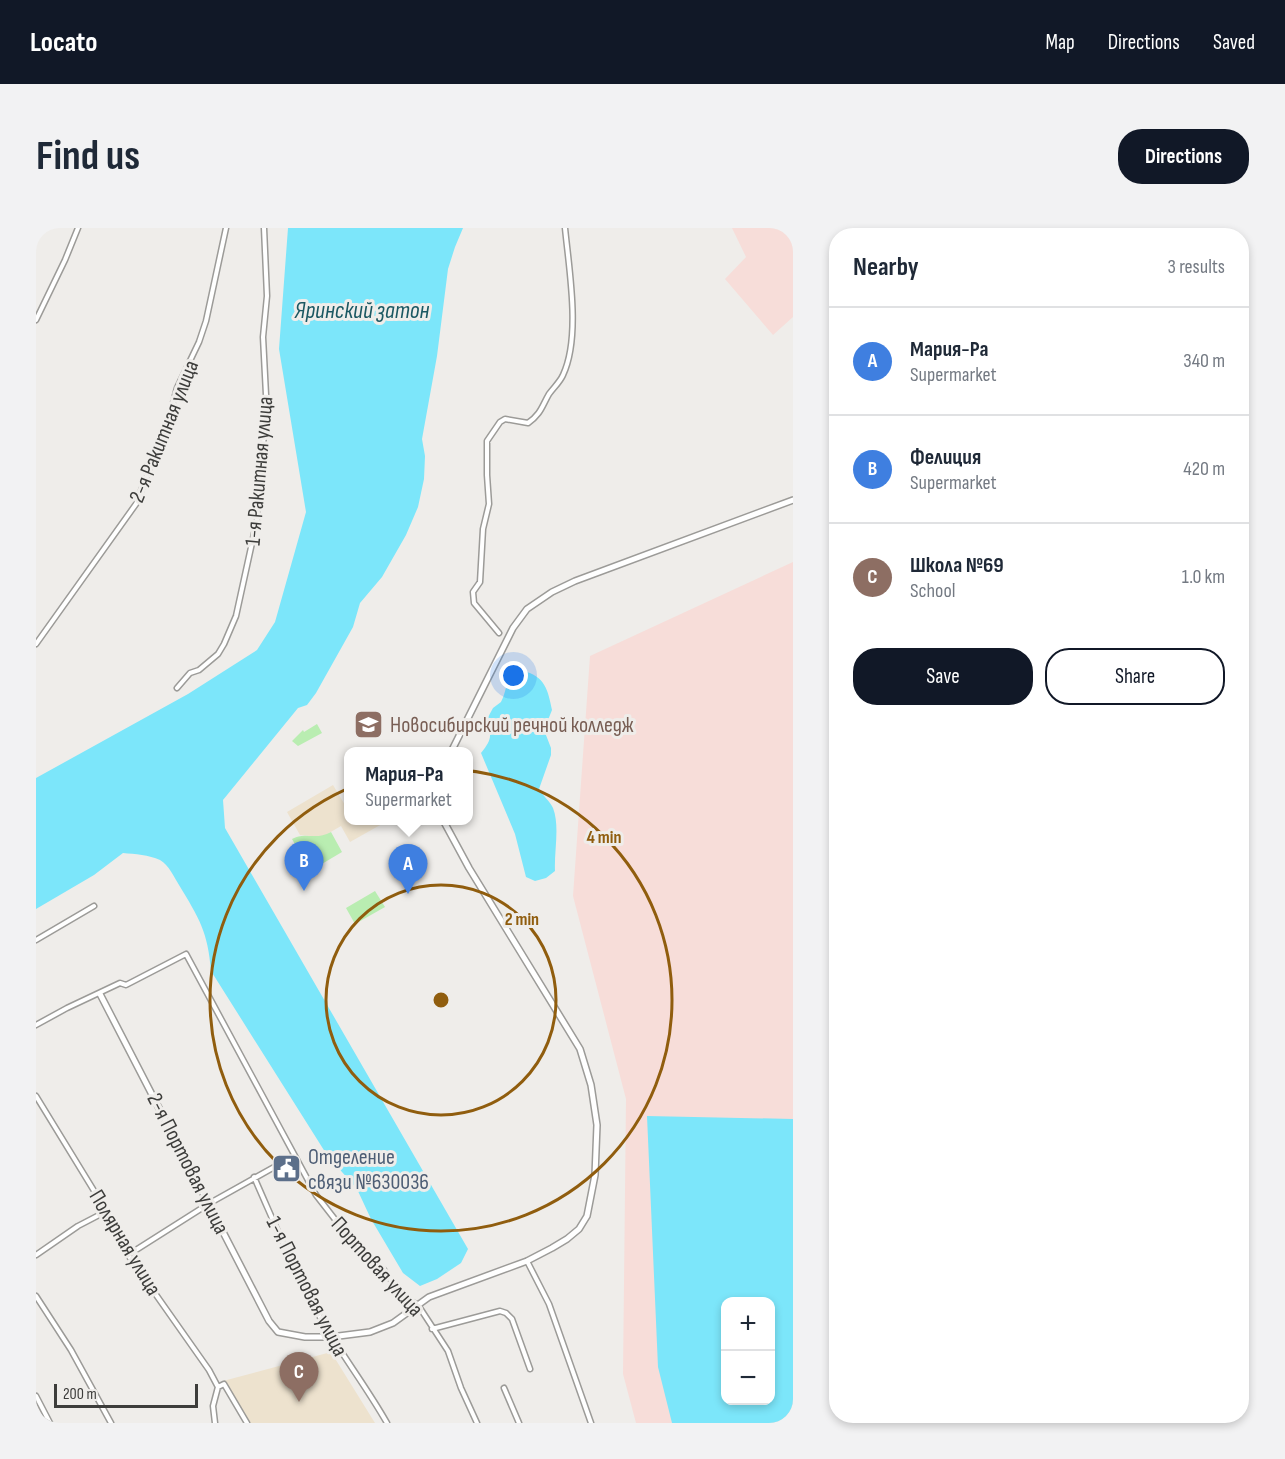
<!DOCTYPE html>
<meta charset="utf-8">
<style>
:root{--surface:#fff;--page:#f2f2f3;--text:#1f2937;--muted:#747a83;--line:#e0e1e3;--accent:#111827}
body{margin:0;font-family:"Sofia Sans Condensed",sans-serif;background:var(--page);color:var(--text)}
.controls{position:absolute;right:18px;bottom:18px;display:grid;overflow:hidden;border-radius:12px;box-shadow:0 3px 9px #0003}
.controls button{width:54px;height:54px;display:grid;place-items:center;padding:0;border:0;border-bottom:2px solid var(--line);background:var(--surface);color:var(--text);font:30px sans-serif}
.scale{position:absolute;left:18px;bottom:15px;width:144px;box-sizing:border-box;padding-left:6px;border:3px solid #3d3d3b;border-top:0;font-size:16px;line-height:21px;white-space:nowrap;color:#3d3d3b;-webkit-text-stroke:4px #efedea;paint-order:stroke}
.you{position:absolute;left:478px;top:448px;width:21px;height:21px;margin:-15px;border:4px solid #fff;border-radius:50%;background:#1a73e8;box-shadow:0 0 0 9px #1a73e833}
.badge{display:grid;place-items:center;width:39px;height:39px;border-radius:50%;background:var(--accent);color:#fff;font-size:20px;font-weight:700}
.pin{position:absolute;translate:-50% -50px;filter:drop-shadow(0 2px 3px #0008)}
.pin::after{content:'';position:absolute;top:32px;width:21px;height:18px;background:inherit;clip-path:polygon(0 0,100% 0,50% 100%)}
.popup{position:absolute;left:308px;top:519px;width:129px;height:78px;box-sizing:border-box;display:grid;place-content:center;border-radius:12px;background:var(--surface);filter:drop-shadow(0 2px 4px #0005);font-size:20px;white-space:nowrap;color:var(--muted)}
.popup b{font-size:22px;color:var(--text)}
.popup::after{content:'';position:absolute;left:50%;top:100%;margin-left:-12px;border:12px solid transparent;border-top-color:var(--surface)}
.list{margin:0;padding:0;list-style:none}
h2{display:flex;justify-content:space-between;align-items:center;height:78px;margin:0;padding:0 24px;font-size:26px}
h2 small{font-size:20px;font-weight:400;color:var(--muted)}
.list li{display:grid;grid-template-columns:39px 1fr auto;gap:18px;align-items:center;box-sizing:border-box;height:108px;padding:0 24px;border-top:2px solid var(--line)}
.list b{display:block;font-size:22px;white-space:nowrap}
.list p{margin:0;font-size:20px;white-space:nowrap;color:var(--muted)}
.list em{font-size:20px;font-style:normal;color:var(--muted)}
.actions{display:flex;gap:12px;padding:18px 24px}
.actions a{flex:1;padding:14px 0;border:2px solid var(--accent);border-radius:24px;text-align:center;font-size:21px;color:var(--accent)}
.actions .main{background:var(--accent);color:#fff}
.map{position:relative;flex:none;width:757px;height:1195px;overflow:hidden;border-radius:24px}
header{display:flex;align-items:center;gap:36px;box-sizing:border-box;height:84px;padding:0 30px;background:var(--accent);color:#fff}
header strong{font-size:28px}
nav{display:flex;gap:33px;margin-inline-start:auto;font-size:21px}
.intro{display:flex;align-items:center;justify-content:space-between;box-sizing:border-box;height:144px;padding:0 36px}
h1{margin:0;font-size:42px}
.button{padding:15px 27px;border-radius:24px;background:var(--accent);color:#fff;font-size:21px;font-weight:700}
main{display:flex;gap:36px;padding:0 36px}
aside{flex:1;background:var(--surface);border-radius:24px;box-shadow:0 3px 9px #0003}
.map>svg:first-child{display:block}
.industrial{fill:#f7ddd9;fill-rule:evenodd}
.education{fill:#ede2ce}
.green{fill:#b9edb1}
.water{fill:#7ce6fa;fill-rule:evenodd}
.lines{fill:none;stroke-linecap:round;stroke-linejoin:round}
.minor-casing{stroke:#9c9b98;stroke-width:7}
.tertiary-casing{stroke:#9c9b98;stroke-width:8}
.minor{stroke:#fff;stroke-width:4}
.tertiary{stroke:#fff;stroke-width:5}
.ring{fill:none;stroke:#905d0e;stroke-width:3}
.labels{text-anchor:middle;stroke-width:6;stroke-linejoin:round;paint-order:stroke}
.street-label{font-size:22px;fill:#3d3d3b;stroke:#efedea}
.education-label{font-size:22px;fill:#785e54;stroke:#efedea;text-anchor:start}
.service-label{font-size:22px;fill:#4e5e75;stroke:#efedea;text-anchor:start}
.water-label{font-size:24px;font-style:italic;fill:#1b5862;stroke:#efedea}
.centre{fill:#905d0e;stroke:#efedea;stroke-width:3}
.ring-label{font-size:18px;text-anchor:middle;font-weight:bold;fill:#905d0e;stroke:#efedea;stroke-width:6;stroke-linejoin:round;paint-order:stroke}
</style>
<header>
<strong>Locato</strong>
<nav><a>Map</a><a>Directions</a><a>Saved</a></nav>
</header>
<div class="intro"><h1>Find us</h1><a class="button">Directions</a></div>
<main>
<div class="map">
<svg width="757" height="1195" viewBox="0 0 757 1195">
<rect width="100%" height="100%" fill="#efedea"/>
<path class="industrial" d="M 696,0 L 757,0 L 757,89 L 737,107 L 689,51 L 710,29 Z
M 757,334 L 757,1195 L 600,1195 L 587,1146 L 590,871 L 537,668 L 554,428 ZM 690,1074 L 734,1074 L 734,1172 L 690,1172 Z"/>
<path class="education" d="M 297,557 L 312,582 L 312,592 L 344,593 L 346,596 L 314,614 L 305,598 L 286,609 L 264,607 L 251,584 Z
M 295,1124 L 339,1195 L 213,1195 L 187,1153 Z"/>
<path class="green" d="M 281,496 L 286,505 L 262,518 L 256,513 L 267,502 L 268,504 Z
M 295,604 L 306,624 L 274,643 L 256,611 C 269,603 279,613 295,604 Z
M 339,663 L 349,679 L 319,696 L 310,680 Z"/>
<path class="water" d="M 252,0 L 427,0 L 419,19 L 412,41 L 401,128 L 386,211 L 389,228 L 388,251 L 382,279 L 370,307 L 346,349 L 324,375 L 317,399 L 280,465 L 271,477 L 262,480 L 187,572 L 189,600 L 432,1021 L 425,1035 L 401,1051 L 384,1058 L 367,1045 L 335,991 L 321,961 L 291,927 L 175,743 C 172,704 163,690 143,657 C 138,649 133,637 124,632 C 113,627 99,626 87,625 L 58,647 L 0,681 L 0,550 L 152,466 L 221,422 L 239,394 L 270,284 L 243,121 Z
M 487,443 C 509,448 512,462 516,482 L 508,502 L 515,520 L 515,527 L 503,561 C 506,567 514,573 517,580 C 524,598 518,623 519,643 L 510,650 L 499,653 L 490,649 L 479,606 L 445,525 C 456,511 456,508 450,493 L 457,480 L 465,474 C 473,458 467,450 487,443 Z
M 611,888 L 757,891 L 757,1195 L 636,1195 L 622,1139 ZM 690,1074 L 734,1074 L 734,1172 L 690,1172 Z"/>
<g class="lines">
<defs>
<path id="minor" d="M 0,92 L 29,32 L 42,0
M 463,405 L 438,375 L 437,364 L 444,354 L 447,301 L 453,276 L 451,247 L 451,213 L 464,194 L 469,191 L 492,195 C 505,186 506,178 513,166 C 518,159 524,154 527,147 C 545,109 533,41 529,0
M 0,416 L 100,276 L 133,190 L 141,160 L 163,114 L 170,93 L 190,0
M 141,460 L 154,445 L 163,442 L 182,426 L 188,416 L 200,388 L 221,292 L 222,252 L 231,186 L 227,109 L 231,68 L 228,0
M 0,712 L 58,678
M 0,797 L 31,780 L 84,755 L 90,757 L 150,726 L 280,967 L 319,1017 L 348,1042 L 360,1060 L 374,1073 L 382,1077 L 412,1123 L 425,1160 L 441,1195
M 0,868 L 60,966 L 67,985 L 92,1027 L 173,1142 L 182,1159
M 218,949 C 238,994 256,1039 280,1082 C 301,1121 329,1156 351,1195
M 0,1027 L 42,998 L 67,985
M 92,1027 L 174,975 L 258,928
M 491,1033 L 513,1076 L 555,1195
M 0,1068 L 35,1122 L 75,1195
M 396,1101 L 464,1083 L 470,1085 L 476,1091 L 494,1141
M 468,1160 L 483,1195
M 0,1168 L 14,1195
M 179,1195 L 177,1178 L 182,1159 L 188,1156 L 211,1195"/>
<path id="tertiary" d="M 415,524 L 477,400 L 491,381 L 516,364 L 539,353 L 757,272
M 64,766 L 233,1093 L 242,1104 L 269,1109 L 295,1109 L 334,1104 L 357,1095 L 393,1069 L 491,1033 L 516,1020 L 531,1011 L 543,1001 L 551,988 L 559,947 L 561,897 L 555,857 L 544,821 L 433,640 L 407,592"/>
</defs>
<use href="#minor" class="minor-casing"/>
<use href="#tertiary" class="tertiary-casing"/>
<use href="#minor" class="minor"/>
<use href="#tertiary" class="tertiary"/>
</g>
<g class="ring">
<circle cx="405" cy="772" r="115"/>
<circle cx="405" cy="772" r="231"/>
</g>
<defs>
<symbol id="university-square" viewBox="-11 -11 22 22"><rect x="-9" y="-9" width="18" height="18" rx="4" fill="#8d6e63" stroke="#efedea"/><path d="M0-5L7-2L0 1L-7-2ZM-4 1L0 2.5L4 1V4Q0 6-4 4Z" fill="#fff"/></symbol>
<symbol id="civic-square" viewBox="-11 -11 22 22"><rect x="-9" y="-9" width="18" height="18" rx="4" fill="#5c6f8a" stroke="#efedea"/><path d="M-.6-6.5H3V-4.5H.6V-3L4-1V1h2V6H-6V1h2V-1L-.6-3ZM-1.2 2.5V6h2.4V2.5Z" fill="#fff"/></symbol>
</defs>
<g fill-rule="evenodd">
<use href="#university-square" x="316" y="480" width="33" height="33"/>
<use href="#civic-square" x="234" y="924" width="33" height="33"/>
</g>
<g class="labels">
<g class="street-label">
<text transform="translate(127 203) rotate(-68)" y="8">2-я Ракитная улица</text>
<text transform="translate(222 243) rotate(-85)" y="8">1-я Ракитная улица</text>
<text transform="translate(153 935) rotate(63)" y="8">2-я Портовая улица</text>
<text transform="translate(90 1014) rotate(59)" y="8">Полярная улица</text>
<text transform="translate(342 1038) rotate(48)" y="8">Портовая улица</text>
<text transform="translate(272 1058) rotate(63)" y="8">1-я Портовая улица</text>
</g>
<g class="education-label">
<text x="354" y="504">Новосибирский речной колледж</text>
</g>
<g class="service-label">
<text x="272" y="936">Отделение<tspan x="272" dy="25">связи №630036</tspan></text>
</g>
<g class="water-label">
<text x="326" y="90">Яринский затон</text>
</g>
</g>
<circle cx="405" cy="772" r="9" class="centre"/>
<g class="ring-label">
<text x="568" y="615">4 min</text>
<text x="486" y="697">2 min</text>
</g>
</svg>
<div class="controls">
<button>+</button>
<button>−</button>
</div>
<div class="scale">200 m</div>
<div class="you"></div>
<div class="pin badge" style="left:372px;top:666px;background:#3f7fe0">A</div>
<div class="popup"><b>Мария-Ра</b>Supermarket</div>
<div class="pin badge" style="left:268px;top:663px;background:#3f7fe0">B</div>
<div class="pin badge" style="left:263px;top:1174px;background:#8d6e63">C</div>
</div>
<aside>
<h2>Nearby<small>3 results</small></h2>
<ul class="list">
<li><span class="badge" style="background:#3f7fe0">A</span><div><b>Мария-Ра</b><p>Supermarket</p></div><em>340 m</em></li>
<li><span class="badge" style="background:#3f7fe0">B</span><div><b>Фелиция</b><p>Supermarket</p></div><em>420 m</em></li>
<li><span class="badge" style="background:#8d6e63">C</span><div><b>Школа №69</b><p>School</p></div><em>1.0 km</em></li>
</ul>
<div class="actions"><a class="main">Save</a><a>Share</a></div>
</aside>
</main>
